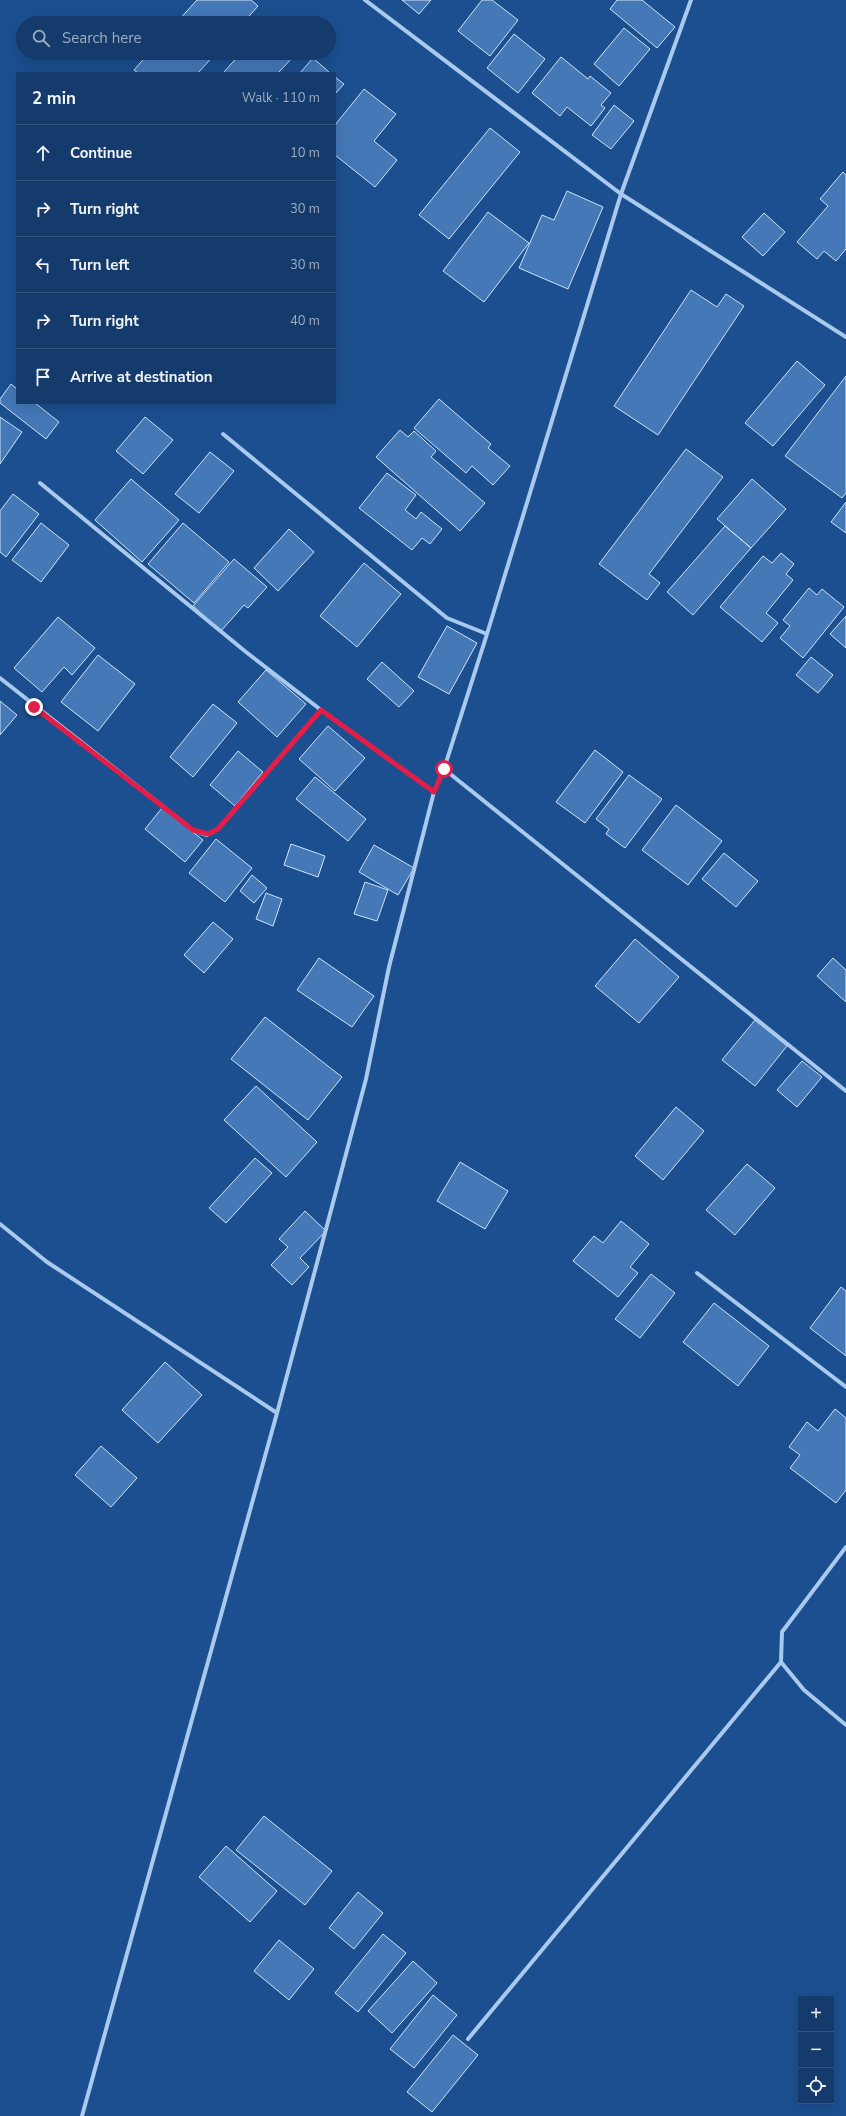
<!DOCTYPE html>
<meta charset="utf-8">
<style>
:root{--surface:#143b6b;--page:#214673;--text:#f1f3f6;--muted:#9dadc1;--line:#33557e}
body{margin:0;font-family:"Nunito Sans",sans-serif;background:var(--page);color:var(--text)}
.controls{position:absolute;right:12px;bottom:12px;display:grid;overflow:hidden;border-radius:0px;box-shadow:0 4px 16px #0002}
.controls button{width:36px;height:36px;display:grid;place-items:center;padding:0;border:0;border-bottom:1px solid var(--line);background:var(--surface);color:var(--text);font:20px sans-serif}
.stop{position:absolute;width:12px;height:12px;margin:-9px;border:3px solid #e11d48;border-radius:50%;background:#fff}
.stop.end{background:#e11d48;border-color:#fff;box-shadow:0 1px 4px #0008}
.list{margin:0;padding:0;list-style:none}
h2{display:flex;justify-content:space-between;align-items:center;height:52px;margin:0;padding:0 16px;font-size:17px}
h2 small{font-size:13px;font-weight:400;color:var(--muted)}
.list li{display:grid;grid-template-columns:26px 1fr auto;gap:12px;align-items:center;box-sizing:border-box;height:56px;padding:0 16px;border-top:1px solid var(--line)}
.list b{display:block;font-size:15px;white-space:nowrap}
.list em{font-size:13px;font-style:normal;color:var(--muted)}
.icon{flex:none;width:22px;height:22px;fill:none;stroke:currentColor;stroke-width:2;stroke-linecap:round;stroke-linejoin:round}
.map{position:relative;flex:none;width:846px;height:2116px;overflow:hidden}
.search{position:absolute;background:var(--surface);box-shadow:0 4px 16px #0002;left:16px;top:16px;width:320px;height:44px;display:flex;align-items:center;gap:10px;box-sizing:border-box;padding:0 14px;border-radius:22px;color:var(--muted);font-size:15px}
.panel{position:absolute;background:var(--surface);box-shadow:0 4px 16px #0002;left:16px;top:72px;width:320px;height:332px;border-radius:0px}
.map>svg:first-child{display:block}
.building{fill:#4478b7;stroke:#cfe3fa}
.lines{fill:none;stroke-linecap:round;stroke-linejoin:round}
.street{stroke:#a9c9ee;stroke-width:4}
.route{stroke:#e11d48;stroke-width:5}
</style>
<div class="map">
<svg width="846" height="2116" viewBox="0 0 846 2116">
<rect width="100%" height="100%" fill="#1b4f8f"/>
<path class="building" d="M 197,0 L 251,0 L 258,6 L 243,23 L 176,23 Z
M 402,0 L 431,0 L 419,14 Z
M 482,0 L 492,0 L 518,20 L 490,56 L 458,31 Z
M 617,0 L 642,0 L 675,27 L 657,48 L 610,9 Z
M 624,28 L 650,49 L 619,86 L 594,64 Z
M 514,34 L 545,59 L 518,93 L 487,68 Z
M 149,53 L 216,53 L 198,73 L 138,73 L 134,70 Z
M 241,53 L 292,53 L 295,55 L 278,73 L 223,73 Z
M 561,57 L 588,79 L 590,76 L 611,93 L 601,105 L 605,108 L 591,126 L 567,107 L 560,116 L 532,93 Z
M 313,58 L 330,73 L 300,73 Z
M 335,77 L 344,84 L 335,94 Z
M 364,89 L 396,114 L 374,141 L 397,160 L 375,187 L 335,155 L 335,125 Z
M 614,105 L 634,121 L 611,149 L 592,135 Z
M 490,128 L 520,152 L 449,239 L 419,215 Z
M 843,172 L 846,175 L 846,249 L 836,261 L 824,251 L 817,259 L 797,242 L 828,206 L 820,199 Z
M 567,191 L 603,207 L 568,289 L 519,268 L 542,215 L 554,220 Z
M 488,212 L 529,243 L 484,302 L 443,271 Z
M 764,213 L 785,232 L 763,256 L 742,237 Z
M 691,290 L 717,307 L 726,294 L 744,306 L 658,435 L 614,406 Z
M 797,361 L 825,385 L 773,446 L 745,423 Z
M 846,376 L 846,493 L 842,498 L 785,456 Z
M 11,384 L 17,389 L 17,403 L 35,403 L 59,422 L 46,439 L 0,403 L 0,399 Z
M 439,399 L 491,444 L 488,448 L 510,466 L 493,485 L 472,466 L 466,473 L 414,428 Z
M 0,417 L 22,432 L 0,464 Z
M 145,417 L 173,440 L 143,474 L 116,451 Z
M 400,430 L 408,437 L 414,431 L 436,451 L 431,457 L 485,503 L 460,531 L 376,457 Z
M 686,449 L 723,477 L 649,574 L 660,583 L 647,600 L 599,564 Z
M 210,452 L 234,471 L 199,513 L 175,494 Z
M 387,473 L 416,495 L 405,510 L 416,519 L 421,512 L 442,529 L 430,544 L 422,538 L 412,550 L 359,508 Z
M 131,479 L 179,520 L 142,562 L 95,520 Z
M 752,479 L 786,509 L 751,548 L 717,519 Z
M 13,494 L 39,514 L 6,557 L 0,552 L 0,511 Z
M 846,502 L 846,533 L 831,522 Z
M 41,523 L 69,545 L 41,582 L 12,560 Z
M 183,523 L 229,562 L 194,603 L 148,564 Z
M 725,526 L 751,548 L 693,615 L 667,592 Z
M 289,529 L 314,552 L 278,591 L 254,568 Z
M 781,553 L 794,564 L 786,574 L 793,580 L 766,613 L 778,623 L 762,642 L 720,607 L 763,556 L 772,563 Z
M 234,559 L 267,587 L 248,608 L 244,605 L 221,631 L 193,606 Z
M 364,563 L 401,594 L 357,647 L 320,616 Z
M 809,588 L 817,595 L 822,589 L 844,607 L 803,658 L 780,638 L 790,626 L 783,620 Z
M 846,616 L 846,648 L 830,634 Z
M 58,617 L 95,648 L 72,675 L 64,667 L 42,692 L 14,668 Z
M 447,626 L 477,643 L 449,694 L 418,677 Z
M 98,655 L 135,684 L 98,731 L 61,702 Z
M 811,657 L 833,675 L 818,693 L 796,675 Z
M 382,662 L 414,691 L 399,707 L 367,679 Z
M 266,670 L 306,704 L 277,737 L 238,702 Z
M 0,701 L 17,715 L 0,735 Z
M 213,704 L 237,723 L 193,777 L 170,757 Z
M 328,726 L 365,758 L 335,791 L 299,759 Z
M 595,750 L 623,772 L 585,823 L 556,802 Z
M 238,751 L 263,772 L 235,806 L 210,785 Z
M 629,775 L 662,799 L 625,848 L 606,834 L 609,829 L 596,819 Z
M 315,777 L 366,819 L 348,841 L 296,799 Z
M 676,805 L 722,841 L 688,885 L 642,850 Z
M 162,808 L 203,840 L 185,862 L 145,829 Z
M 216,839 L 252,868 L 225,902 L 189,873 Z
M 291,844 L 325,856 L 318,877 L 284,865 Z
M 374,845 L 414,868 L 398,895 L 359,872 Z
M 724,853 L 758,881 L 736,907 L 702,879 Z
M 252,875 L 267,888 L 254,903 L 240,891 Z
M 365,882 L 388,890 L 377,921 L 354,914 Z
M 266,893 L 282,899 L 273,926 L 256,919 Z
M 213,922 L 233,939 L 204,973 L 184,955 Z
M 635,939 L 679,977 L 639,1023 L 595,986 Z
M 319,958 L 374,996 L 352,1027 L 297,990 Z
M 833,958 L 846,970 L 846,1002 L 817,976 Z
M 265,1017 L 342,1077 L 308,1120 L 231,1059 Z
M 755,1020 L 787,1046 L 755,1086 L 722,1060 Z
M 802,1061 L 822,1077 L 797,1107 L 777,1090 Z
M 256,1086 L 317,1142 L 286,1177 L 224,1120 Z
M 676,1107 L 704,1131 L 663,1180 L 635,1156 Z
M 255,1158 L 272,1173 L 226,1223 L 209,1208 Z
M 460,1162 L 508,1191 L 485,1229 L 437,1201 Z
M 747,1164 L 775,1188 L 735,1235 L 706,1210 Z
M 305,1211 L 326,1231 L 300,1258 L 309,1267 L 292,1285 L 271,1265 L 288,1247 L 279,1239 Z
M 621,1221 L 649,1244 L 630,1267 L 638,1273 L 618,1297 L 573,1261 L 594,1236 L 603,1243 Z
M 651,1274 L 675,1293 L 640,1338 L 615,1319 Z
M 841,1287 L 846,1291 L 846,1356 L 810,1328 Z
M 714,1303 L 769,1346 L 738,1386 L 683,1342 Z
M 165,1362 L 202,1395 L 158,1443 L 122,1410 Z
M 835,1409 L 846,1418 L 846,1490 L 836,1503 L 790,1468 L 800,1455 L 789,1447 L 807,1422 L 818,1431 Z
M 101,1446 L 137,1478 L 111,1507 L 75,1475 Z
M 264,1816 L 332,1871 L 305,1905 L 236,1850 Z
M 226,1846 L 277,1891 L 250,1922 L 199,1877 Z
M 358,1892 L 383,1913 L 354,1949 L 329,1928 Z
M 383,1934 L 406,1953 L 358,2012 L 335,1993 Z
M 279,1940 L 314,1969 L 289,2000 L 254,1971 Z
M 413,1961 L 437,1983 L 392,2033 L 368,2011 Z
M 433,1995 L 457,2015 L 414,2068 L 390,2049 Z
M 453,2035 L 478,2055 L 432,2112 L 407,2092 Z"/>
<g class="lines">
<path class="street" d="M 365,0 L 621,194 L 846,337
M 223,434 L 447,618 L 487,634
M 40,483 L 246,652 L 321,710 L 434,792
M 0,678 L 193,830 L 207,835 L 218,829 L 321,710
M 444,769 L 846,1091
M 0,1224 L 47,1262 L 277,1413
M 697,1273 L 846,1387
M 846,1547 L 782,1632 L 781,1662 L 804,1690 L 846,1725
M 468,2039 L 781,1662
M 82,2116 L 277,1413 L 366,1079 L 389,967 L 434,792 L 444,769 L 487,634 L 621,194 L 691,0"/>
</g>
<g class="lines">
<path class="route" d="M 34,707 L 193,830 L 208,834 L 218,829 L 321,710 L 434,792 L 444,769"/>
</g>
</svg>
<div class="controls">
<button>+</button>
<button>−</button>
<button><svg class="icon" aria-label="locate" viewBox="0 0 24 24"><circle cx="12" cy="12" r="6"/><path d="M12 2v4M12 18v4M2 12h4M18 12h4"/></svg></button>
</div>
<div class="stop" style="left:444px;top:769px"></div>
<div class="stop end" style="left:34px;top:707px"></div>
<div class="search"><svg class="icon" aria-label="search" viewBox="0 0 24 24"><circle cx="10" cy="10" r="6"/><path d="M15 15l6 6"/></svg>Search here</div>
<section class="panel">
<h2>2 min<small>Walk · 110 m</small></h2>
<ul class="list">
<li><svg class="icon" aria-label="ahead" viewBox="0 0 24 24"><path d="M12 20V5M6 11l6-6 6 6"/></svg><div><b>Continue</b></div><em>10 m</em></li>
<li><svg class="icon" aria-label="right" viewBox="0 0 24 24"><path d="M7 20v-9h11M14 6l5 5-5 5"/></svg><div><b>Turn right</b></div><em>30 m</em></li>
<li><svg class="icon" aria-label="left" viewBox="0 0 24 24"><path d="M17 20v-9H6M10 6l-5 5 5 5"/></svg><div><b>Turn left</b></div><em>30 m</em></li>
<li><svg class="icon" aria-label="right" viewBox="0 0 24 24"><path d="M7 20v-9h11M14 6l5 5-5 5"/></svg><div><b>Turn right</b></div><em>40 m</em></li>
<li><svg class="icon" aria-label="arrive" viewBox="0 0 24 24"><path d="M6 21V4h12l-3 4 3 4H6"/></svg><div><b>Arrive at destination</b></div></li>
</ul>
</section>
</div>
